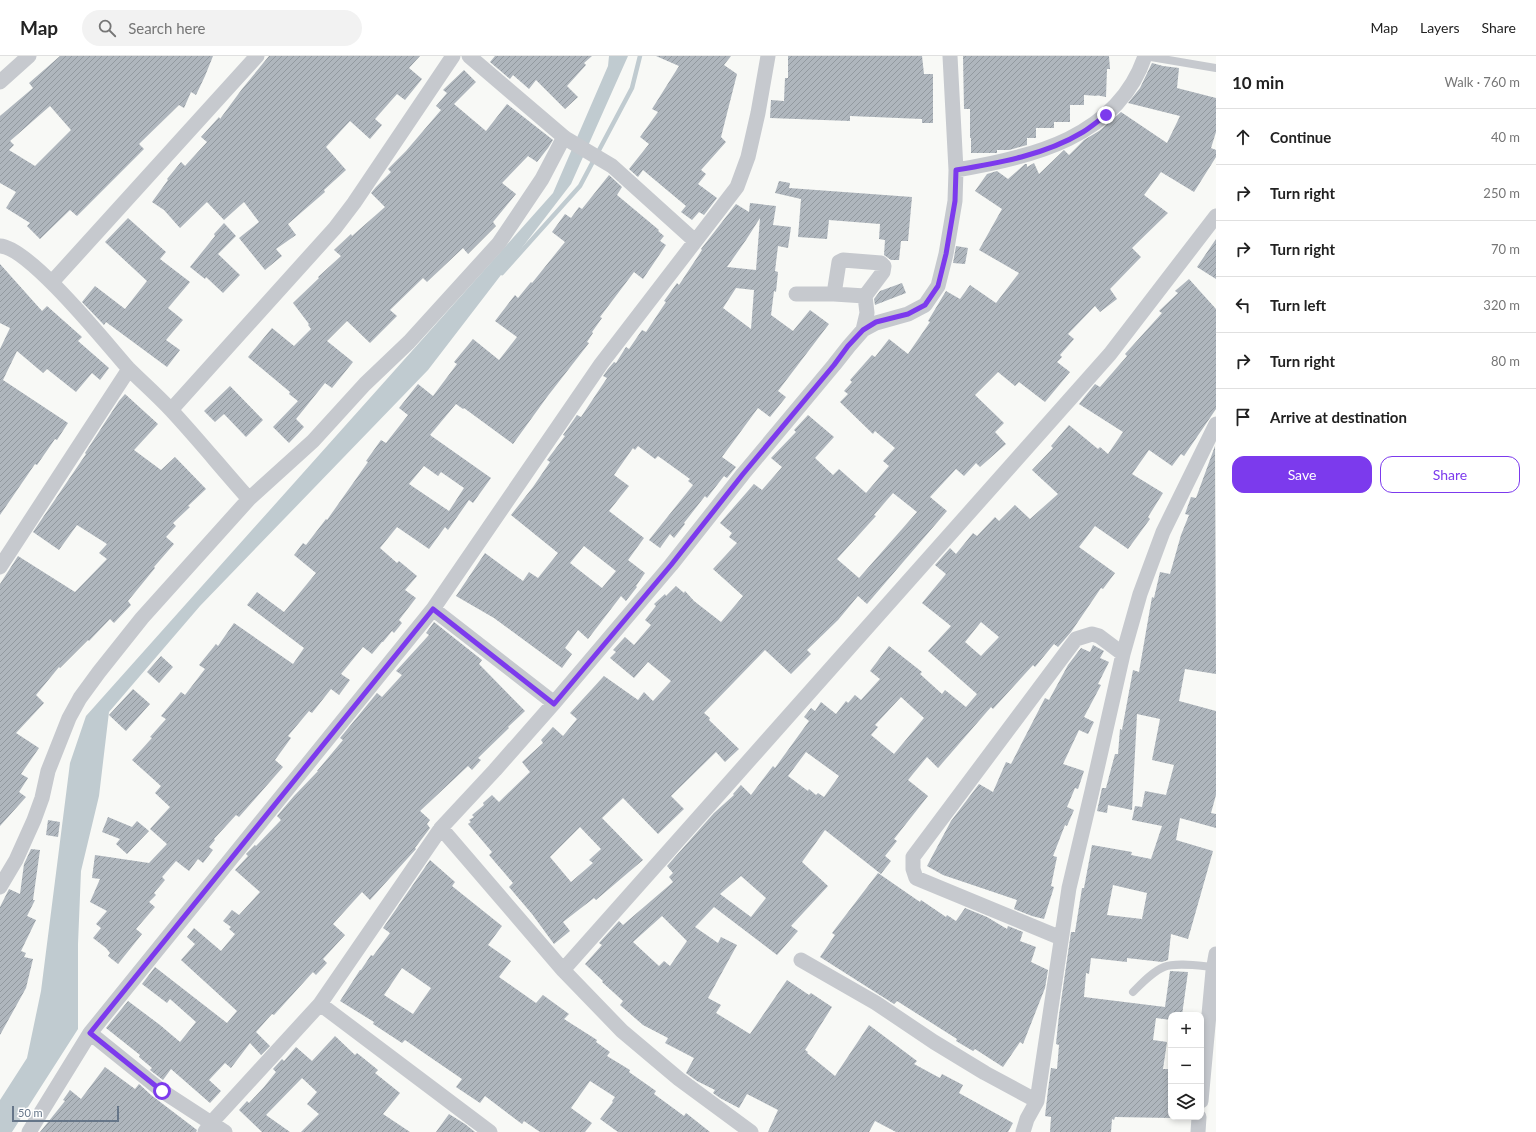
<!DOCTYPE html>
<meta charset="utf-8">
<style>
:root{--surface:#fff;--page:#f2f2f2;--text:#222;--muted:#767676;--line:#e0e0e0;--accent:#7c3aed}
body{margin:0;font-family:Lato,sans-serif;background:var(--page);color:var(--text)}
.controls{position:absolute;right:12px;bottom:12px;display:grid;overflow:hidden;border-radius:8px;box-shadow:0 2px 6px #0003}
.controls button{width:36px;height:36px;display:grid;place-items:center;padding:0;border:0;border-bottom:1px solid var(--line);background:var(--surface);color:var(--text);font:20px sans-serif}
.scale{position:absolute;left:12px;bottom:10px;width:107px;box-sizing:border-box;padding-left:4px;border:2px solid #667689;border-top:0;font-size:11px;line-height:14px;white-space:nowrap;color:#667689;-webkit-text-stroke:3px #fff;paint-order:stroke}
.stop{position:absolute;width:12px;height:12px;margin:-9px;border:3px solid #7c3aed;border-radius:50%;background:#fff}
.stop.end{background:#7c3aed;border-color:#fff;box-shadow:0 1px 4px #0008}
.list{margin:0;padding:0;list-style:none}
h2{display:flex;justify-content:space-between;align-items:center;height:52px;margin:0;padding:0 16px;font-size:17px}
h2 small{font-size:13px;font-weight:400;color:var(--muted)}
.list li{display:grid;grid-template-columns:26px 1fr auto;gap:12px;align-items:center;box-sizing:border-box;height:56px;padding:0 16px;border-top:1px solid var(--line)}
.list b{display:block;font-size:15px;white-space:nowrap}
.list em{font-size:13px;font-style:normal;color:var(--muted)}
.actions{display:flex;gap:8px;padding:12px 16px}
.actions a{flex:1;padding:9px 0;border:1px solid var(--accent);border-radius:12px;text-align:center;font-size:14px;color:var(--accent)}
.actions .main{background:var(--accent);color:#fff}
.icon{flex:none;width:22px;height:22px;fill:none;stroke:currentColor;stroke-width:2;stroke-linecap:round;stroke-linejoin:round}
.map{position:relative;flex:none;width:1216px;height:1076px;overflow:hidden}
header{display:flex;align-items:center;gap:24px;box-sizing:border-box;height:56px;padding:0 20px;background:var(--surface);border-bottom:1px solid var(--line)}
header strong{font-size:19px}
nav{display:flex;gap:22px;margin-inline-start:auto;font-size:14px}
.search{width:280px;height:36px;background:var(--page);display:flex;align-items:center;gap:10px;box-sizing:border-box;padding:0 14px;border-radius:22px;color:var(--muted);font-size:15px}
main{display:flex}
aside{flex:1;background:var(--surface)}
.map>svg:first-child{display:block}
.water{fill:#c0cbd0}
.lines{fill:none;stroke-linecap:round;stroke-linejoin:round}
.stream{stroke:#c0cbd0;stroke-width:4.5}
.building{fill:url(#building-hatch);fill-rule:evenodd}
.service{stroke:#c6c9ce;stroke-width:8}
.minor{stroke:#c6c9ce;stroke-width:15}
.route{stroke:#7c3aed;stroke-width:5}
</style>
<header>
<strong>Map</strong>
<div class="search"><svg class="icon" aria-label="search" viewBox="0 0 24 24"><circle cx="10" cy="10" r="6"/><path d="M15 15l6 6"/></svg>Search here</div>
<nav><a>Map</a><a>Layers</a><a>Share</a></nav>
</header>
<main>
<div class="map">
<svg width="1216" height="1076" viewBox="0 0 1216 1076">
<defs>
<pattern id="building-hatch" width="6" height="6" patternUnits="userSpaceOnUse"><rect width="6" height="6" fill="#afb6bd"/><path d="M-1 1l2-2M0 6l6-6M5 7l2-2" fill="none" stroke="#92999f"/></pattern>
</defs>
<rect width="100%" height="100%" fill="#f8f9f6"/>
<path class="water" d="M 609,0 L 628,0 L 571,128 L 428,314 L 200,550 L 109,656 L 99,740 L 81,815 L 78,888 L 78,973 L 12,1076 L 0,1076 L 0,1044 L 27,1002 L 41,935 L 70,707 L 86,660 L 553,137 L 608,10 Z"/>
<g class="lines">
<path class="stream" d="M 502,217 L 580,130 L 632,32 L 640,0"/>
</g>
<path class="building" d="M 60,0 L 213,0 L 205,20 L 196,39 L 191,36 L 184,52 L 179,49 L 139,88 L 144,93 L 77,160 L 70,154 L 40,183 L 27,170 L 30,167 L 6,152 L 16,136 L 0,127 L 0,60 L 33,32 L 29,27 ZM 50,50 L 71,74 L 35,110 L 9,94 L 14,89 L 10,85 Z
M 269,0 L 420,0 L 409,12 L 422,23 L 405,44 L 397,38 L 375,63 L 382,69 L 370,83 L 350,65 L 326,91 L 346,114 L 324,134 L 325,136 L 288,168 L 296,179 L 276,193 L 282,200 L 265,214 L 239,182 L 259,166 L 244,146 L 224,164 L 207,146 L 180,172 L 164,154 L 152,146 L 168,124 L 167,123 L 181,106 L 185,110 L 207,86 L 201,81 L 219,61 L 220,63 L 242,33 Z
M 495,0 L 592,0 L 584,7 L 586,9 L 567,30 L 578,41 L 565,53 L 536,24 L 529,33 L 513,19 L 510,23 L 490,6 Z
M 656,0 L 731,0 L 724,9 L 737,18 L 721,81 L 726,86 L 701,114 L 706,118 L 698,128 L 717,142 L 704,159 L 699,156 L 692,164 L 681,156 L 686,150 L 643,114 L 638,121 L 629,113 L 649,88 L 640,81 L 658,56 L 652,53 L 679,10 Z
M 788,0 L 922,0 L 924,18 L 933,18 L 933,67 L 922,67 L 922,63 L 850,60 L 850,65 L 770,62 L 771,44 L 784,45 L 785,22 L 788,22 Z
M 963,0 L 1109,0 L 1110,13 L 1107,13 L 1106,41 L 1096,39 L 1098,40 L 1084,39 L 1084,49 L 1070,49 L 1070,66 L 1054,66 L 1054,72 L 1036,72 L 1036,82 L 1027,82 L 1027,89 L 1009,94 L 997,94 L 997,97 L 971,97 L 971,82 L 970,82 L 970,53 L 964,53 Z
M 1152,7 L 1163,10 L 1179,12 L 1177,32 L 1216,42 L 1216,76 L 1211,92 L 1216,94 L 1216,101 L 1194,136 L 1161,116 L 1144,139 L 1168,157 L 1132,192 L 1141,201 L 1110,233 L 1117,243 L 1100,256 L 1095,250 L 1068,278 L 1074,283 L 1060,299 L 1062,301 L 1057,306 L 1070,316 L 1045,346 L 1019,326 L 1015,330 L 998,316 L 975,339 L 1004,367 L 995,376 L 1006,388 L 980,411 L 976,407 L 964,420 L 956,413 L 930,441 L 947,455 L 867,548 L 858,540 L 838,564 L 807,594 L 811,598 L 791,618 L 765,594 L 704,657 L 710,662 L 709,664 L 739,693 L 725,706 L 716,696 L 671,740 L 684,753 L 658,778 L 623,742 L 602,762 L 643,804 L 596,844 L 594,842 L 563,866 L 570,875 L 554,888 L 532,858 L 509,831 L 513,827 L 489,799 L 492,796 L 468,768 L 471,766 L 469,764 L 474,761 L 472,759 L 484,749 L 483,747 L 492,739 L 499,746 L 530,716 L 522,706 L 543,687 L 541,684 L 553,671 L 563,680 L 577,663 L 570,657 L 604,620 L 638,644 L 644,636 L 653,645 L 671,625 L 648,606 L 634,622 L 610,602 L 616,596 L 613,594 L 625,581 L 634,589 L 651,569 L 645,564 L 656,550 L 654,548 L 665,538 L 666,540 L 676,530 L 684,537 L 685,535 L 694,545 L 721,566 L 743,540 L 713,513 L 737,487 L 729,481 L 732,477 L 720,467 L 754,428 L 762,434 L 782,411 L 771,402 L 796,376 L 794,374 L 808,359 L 834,381 L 815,402 L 833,419 L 839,413 L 866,437 L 889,410 L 883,405 L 895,392 L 875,375 L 873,378 L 840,346 L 848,338 L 844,335 L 852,326 L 850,324 L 872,299 L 875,301 L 889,283 L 908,298 L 930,266 L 928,265 L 946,235 L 960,243 L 970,229 L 996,247 L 1019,217 L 979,194 L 1002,153 L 975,135 L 987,118 L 997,115 L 1008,123 L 1025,108 L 1027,108 L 1027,111 L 1034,107 L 1039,118 L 1064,94 L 1069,99 L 1084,84 L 1099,75 L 1121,56 L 1167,87 L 1180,60 L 1128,47 L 1140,32 ZM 893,437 L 917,456 L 859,522 L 837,503 L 876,460 L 874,459 ZM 580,771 L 601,793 L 589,804 L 593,807 L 571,826 L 550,801 Z
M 464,14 L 476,26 L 454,48 L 486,75 L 507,48 L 553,84 L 548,92 L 537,106 L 528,100 L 502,127 L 516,138 L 493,166 L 496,170 L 468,198 L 463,192 L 427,226 L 423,222 L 390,254 L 397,260 L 370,287 L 347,265 L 327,285 L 353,306 L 332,332 L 325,327 L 296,363 L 304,371 L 289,387 L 273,371 L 298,345 L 289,338 L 290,336 L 248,301 L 272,272 L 294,290 L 311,273 L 308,269 L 309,268 L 293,247 L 319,222 L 318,221 L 341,200 L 334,194 L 351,178 L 352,180 L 385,151 L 371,137 L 376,131 L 391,116 L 388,113 L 406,95 L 441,54 L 436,50 L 447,37 L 443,34 Z
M 609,119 L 622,131 L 617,139 L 659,174 L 658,175 L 664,180 L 660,185 L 666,189 L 662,195 L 643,223 L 634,216 L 600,261 L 602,262 L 592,276 L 593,277 L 587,286 L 589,287 L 547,341 L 513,388 L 464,352 L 463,353 L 456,348 L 430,379 L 491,422 L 473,447 L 469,444 L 448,474 L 445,471 L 429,493 L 397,471 L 380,492 L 397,507 L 399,505 L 417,520 L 405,534 L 416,542 L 399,564 L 402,567 L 394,577 L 392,575 L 383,586 L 382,586 L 372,598 L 363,591 L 341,618 L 350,624 L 339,639 L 331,633 L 312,657 L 309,655 L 288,680 L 291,682 L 275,704 L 283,711 L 239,761 L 236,759 L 214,783 L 215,784 L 209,791 L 213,794 L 203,807 L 198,803 L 189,815 L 176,805 L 162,821 L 165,824 L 154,837 L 156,839 L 149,846 L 155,851 L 136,873 L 142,878 L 118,908 L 108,900 L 110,897 L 106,892 L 93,882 L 101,872 L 96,868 L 107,855 L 90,846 L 100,823 L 92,822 L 95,799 L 149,807 L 167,788 L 150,773 L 170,751 L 155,737 L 161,730 L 132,704 L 152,682 L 150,681 L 166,663 L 161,660 L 181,636 L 185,639 L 205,613 L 199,609 L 216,588 L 218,590 L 234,567 L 293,608 L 304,592 L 247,549 L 257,536 L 284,556 L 316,517 L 294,499 L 303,487 L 306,489 L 326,463 L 327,464 L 368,406 L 366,405 L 381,384 L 386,387 L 408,359 L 399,352 L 418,328 L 433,340 L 457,308 L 454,306 L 473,283 L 499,304 L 517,281 L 495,265 L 515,239 L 518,242 L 531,226 L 532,227 L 565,186 L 552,176 L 565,158 L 571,162 L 579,151 L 582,153 ZM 424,410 L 438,420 L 441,416 L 464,432 L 449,455 L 409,428 Z
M 779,125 L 790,127 L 789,132 L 912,141 L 908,185 L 901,185 L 899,204 L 891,204 L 884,199 L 885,184 L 879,183 L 880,168 L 829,164 L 827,183 L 798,181 L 801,143 L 775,137 Z
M 750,147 L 776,150 L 773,169 L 791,171 L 788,192 L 778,190 L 775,215 L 778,216 L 776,236 L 774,235 L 771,259 L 793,275 L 810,254 L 829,268 L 778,335 L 786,341 L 770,361 L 758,352 L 722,401 L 736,411 L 727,422 L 724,420 L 707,442 L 705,440 L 684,467 L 685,468 L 674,482 L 670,478 L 660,492 L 649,484 L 693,429 L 688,425 L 690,423 L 658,400 L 655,403 L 638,390 L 635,394 L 633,392 L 614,419 L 629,430 L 609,455 L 644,482 L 628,504 L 645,517 L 636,530 L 637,531 L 626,545 L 621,540 L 588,583 L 578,574 L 565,592 L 572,598 L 562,612 L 494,562 L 456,540 L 485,497 L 523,525 L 529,516 L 538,522 L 558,497 L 511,459 L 533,431 L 550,406 L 547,404 L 565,380 L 563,379 L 577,359 L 581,361 L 607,322 L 603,320 L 608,313 L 614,306 L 616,307 L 626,291 L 629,293 L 642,274 L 646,276 L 666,246 L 664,245 L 677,227 L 679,229 L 702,194 L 701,193 L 736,148 L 749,156 ZM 760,162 L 756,214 L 727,211 L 746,184 ZM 736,232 L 754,234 L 751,273 L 723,252 ZM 584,490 L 616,515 L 602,532 L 570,507 Z
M 128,162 L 166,196 L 160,203 L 190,226 L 168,252 L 183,264 L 166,284 L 180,294 L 167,311 L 106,266 L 104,269 L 82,246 L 95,230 L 125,253 L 147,225 L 105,186 Z
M 224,167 L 236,180 L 218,198 L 240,219 L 223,237 L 206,221 L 205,223 L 190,211 L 215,180 L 214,178 Z
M 1216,183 L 1216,223 L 1197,211 Z
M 956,190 L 968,192 L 965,208 L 953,207 Z
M 0,208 L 42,255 L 47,250 L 82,281 L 78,285 L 109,312 L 100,324 L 92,317 L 76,336 L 47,313 L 43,317 L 17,295 L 3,324 L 68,367 L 57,384 L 55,383 L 37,409 L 35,408 L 0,459 L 0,293 L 10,272 L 0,267 Z
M 1189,223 L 1216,253 L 1216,353 L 1184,400 L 1181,398 L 1172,410 L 1149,394 L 1132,418 L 1163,437 L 1148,461 L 1150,463 L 1128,493 L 1095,470 L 1079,491 L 1115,517 L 1103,533 L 1101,532 L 1071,576 L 1058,591 L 1054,588 L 1035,611 L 1033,609 L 993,653 L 991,651 L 938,712 L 927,701 L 908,724 L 928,740 L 894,783 L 897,785 L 885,800 L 891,805 L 881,818 L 825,774 L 802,806 L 828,830 L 791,870 L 798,875 L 777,899 L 714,851 L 695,871 L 718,887 L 721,881 L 737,889 L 708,942 L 721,949 L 716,957 L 750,978 L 787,924 L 809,939 L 811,937 L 832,951 L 805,994 L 808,996 L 807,997 L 835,1020 L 869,969 L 917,1005 L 914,1008 L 940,1022 L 942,1018 L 963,1029 L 959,1037 L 1013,1067 L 1008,1076 L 896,1076 L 875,1065 L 869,1076 L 768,1076 L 778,1054 L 747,1038 L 739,1052 L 720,1042 L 713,1037 L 715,1034 L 697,1025 L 686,1017 L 694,1002 L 665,987 L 668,982 L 643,969 L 620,949 L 623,945 L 602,926 L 603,925 L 585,908 L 602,889 L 599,887 L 619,865 L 623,869 L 673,826 L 669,821 L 673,817 L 667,810 L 714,757 L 734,739 L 733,738 L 741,729 L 751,739 L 773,710 L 775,712 L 809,665 L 804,661 L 811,652 L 815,655 L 821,646 L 836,658 L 846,645 L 848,647 L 855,639 L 861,644 L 880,623 L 870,615 L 889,590 L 922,616 L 920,618 L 942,638 L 945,634 L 966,651 L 977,638 L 928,595 L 951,570 L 922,547 L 946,518 L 935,509 L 950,492 L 956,498 L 973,477 L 977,480 L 995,461 L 999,465 L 1015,449 L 1030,463 L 1058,438 L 1032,414 L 1053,392 L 1051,390 L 1069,369 L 1098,393 L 1100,391 L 1108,398 L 1123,376 L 1079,348 L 1095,328 L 1100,331 L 1127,300 L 1125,298 L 1162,257 L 1159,255 L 1178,237 L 1175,235 ZM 981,566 L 999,581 L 981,600 L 965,586 ZM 901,641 L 924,662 L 894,698 L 871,679 L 878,671 L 875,669 ZM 806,696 L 839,720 L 824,741 L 818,737 L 816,739 L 809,733 L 808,735 L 788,720 ZM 741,820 L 766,842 L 751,861 L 720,838 ZM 662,860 L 687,885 L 670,910 L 664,905 L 659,910 L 633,886 Z
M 902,227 L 906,237 L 875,249 L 874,243 L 880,235 Z
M 230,330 L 263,364 L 246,381 L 224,358 L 215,366 L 204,355 Z
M 125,338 L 158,368 L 134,394 L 161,414 L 175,401 L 206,433 L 188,450 L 190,451 L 173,467 L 176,470 L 166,481 L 174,488 L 154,511 L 155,512 L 128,545 L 131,549 L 114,567 L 110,563 L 89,585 L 88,584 L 60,612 L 59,611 L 36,639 L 44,647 L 16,677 L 39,692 L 21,718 L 28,722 L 19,736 L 26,741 L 0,770 L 0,528 L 18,500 L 75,536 L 107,503 L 99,497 L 107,488 L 77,469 L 59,494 L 33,476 L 86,398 L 85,397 L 119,345 Z
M 1215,390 L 1216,618 L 1185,613 L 1179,645 L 1216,655 L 1216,739 L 1211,757 L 1216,758 L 1216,772 L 1180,762 L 1176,784 L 1213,795 L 1188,883 L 1171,878 L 1168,904 L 1162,906 L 1127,902 L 1127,906 L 1091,902 L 1089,918 L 1086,917 L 1084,941 L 1165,951 L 1170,915 L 1188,916 L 1182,959 L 1171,959 L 1171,964 L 1156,962 L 1153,984 L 1167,986 L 1163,1013 L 1171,1013 L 1171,1062 L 1115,1061 L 1114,1064 L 1112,1063 L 1111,1076 L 1050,1076 L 1051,1061 L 1045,1060 L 1048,1034 L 1051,1012 L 1057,1013 L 1059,989 L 1056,988 L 1059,959 L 1071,876 L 1075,876 L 1082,832 L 1084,832 L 1092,789 L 1132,796 L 1131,799 L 1151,803 L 1162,770 L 1132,764 L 1135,750 L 1142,751 L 1145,735 L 1166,739 L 1174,709 L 1152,704 L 1160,663 L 1137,658 L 1132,754 L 1108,749 L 1107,757 L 1097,755 L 1102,732 L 1106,732 L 1115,698 L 1118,698 L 1120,673 L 1122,674 L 1133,614 L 1139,616 L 1152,541 L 1154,542 L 1160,516 L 1170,518 L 1181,479 L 1189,459 L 1185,458 L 1191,441 L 1196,442 ZM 1113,829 L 1147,837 L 1142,863 L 1107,859 Z
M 434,566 L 482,604 L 479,608 L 525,655 L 508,671 L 509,672 L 478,702 L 481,704 L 472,714 L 468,710 L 420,755 L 430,764 L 427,768 L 430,772 L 415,792 L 416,793 L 370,844 L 362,836 L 333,868 L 345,879 L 323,903 L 327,907 L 316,919 L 313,916 L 274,959 L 272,958 L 256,976 L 270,990 L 261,999 L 250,987 L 231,1012 L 225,1007 L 209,1024 L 221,1035 L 210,1047 L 171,1013 L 163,1024 L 150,1014 L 152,1012 L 139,1001 L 140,999 L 106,972 L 128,945 L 160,969 L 180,986 L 196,966 L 170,943 L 167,947 L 142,928 L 155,911 L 227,967 L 237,955 L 181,904 L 195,888 L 187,881 L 194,872 L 221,895 L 235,878 L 229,873 L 231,871 L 223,865 L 232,854 L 239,859 L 260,836 L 235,814 L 248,800 L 246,798 L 255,789 L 256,790 L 281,764 L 277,760 L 294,740 L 318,715 L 317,715 L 343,684 L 340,682 L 377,637 L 382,641 L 402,619 L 396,615 L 429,579 L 426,577 Z
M 1093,589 L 1104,595 L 1100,602 L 1109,606 L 1098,628 L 1101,629 L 1084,661 L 1094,666 L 1088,678 L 1079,674 L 1063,708 L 1084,715 L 1078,733 L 1075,732 L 1067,751 L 1074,754 L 1067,770 L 1065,769 L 1053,800 L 1057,801 L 1051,830 L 1054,831 L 1044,863 L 1032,860 L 1014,853 L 1017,844 L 943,819 L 927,810 L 951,765 L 979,728 L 993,736 L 1006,706 L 1011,708 L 1045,642 L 1049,644 L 1068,609 L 1081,592 L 1090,596 Z
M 161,600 L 173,611 L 159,627 L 147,616 Z
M 133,633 L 150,648 L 126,675 L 109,659 Z
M 108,761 L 132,771 L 137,765 L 149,775 L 127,798 L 116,788 L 120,783 L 102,776 Z
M 48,764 L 60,766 L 58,781 L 46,779 Z
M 31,793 L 40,794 L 33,844 L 35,844 L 27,860 L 36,864 L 21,895 L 26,897 L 24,901 L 33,903 L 26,932 L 0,979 L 0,851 L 9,833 L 20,838 L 24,808 Z
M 430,804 L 455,826 L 452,830 L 502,870 L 488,889 L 511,905 L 499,921 L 536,947 L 543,939 L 569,958 L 564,963 L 597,984 L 596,986 L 610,996 L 607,1000 L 630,1014 L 629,1016 L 656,1035 L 654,1038 L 684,1060 L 686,1057 L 710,1076 L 618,1076 L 600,1063 L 613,1046 L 612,1045 L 615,1041 L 590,1025 L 571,1052 L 592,1067 L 585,1076 L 540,1076 L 524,1065 L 522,1068 L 485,1040 L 480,1047 L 456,1031 L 462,1023 L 405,984 L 402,987 L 373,968 L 374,966 L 340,945 L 360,914 L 361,914 L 371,899 L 373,900 L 390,877 L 383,872 ZM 402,912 L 431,932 L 413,958 L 384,939 Z
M 878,817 L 920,846 L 921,844 L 946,861 L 947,859 L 956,865 L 965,852 L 987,861 L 1007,873 L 1008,870 L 1023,876 L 1020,885 L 1036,891 L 1031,906 L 1048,914 L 1045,932 L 1023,988 L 1020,986 L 1003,1011 L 975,993 L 973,995 L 956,985 L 957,983 L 897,945 L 894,948 L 820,901 L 835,879 L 832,877 Z
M 335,980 L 355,999 L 357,997 L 378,1014 L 375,1017 L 400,1037 L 383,1058 L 410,1076 L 301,1076 L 319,1058 L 307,1048 L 317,1036 L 302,1022 L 266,1059 L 290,1076 L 262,1076 L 239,1054 L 247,1045 L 249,1047 L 264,1031 L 276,1016 L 273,1013 L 282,1003 L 284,1005 L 296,991 L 312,1005 Z
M 105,1011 L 135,1033 L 139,1028 L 151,1039 L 197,1074 L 196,1076 L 40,1076 L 65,1045 L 63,1044 L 70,1034 L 81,1043 Z
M 449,1058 L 465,1068 L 475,1076 L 436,1076 Z"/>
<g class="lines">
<path class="service" d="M 1145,0 L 1216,12
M 1133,936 C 1142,927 1152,916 1164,911 C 1176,906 1201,910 1214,911"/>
<path class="minor" d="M 469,0 L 565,82 L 612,110 L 695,185
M 0,26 L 29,0
M 956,114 C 1031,102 1118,81 1145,0
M 0,190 C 29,191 106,287 128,312 C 142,326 157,339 171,354 C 198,383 223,414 249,443
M 52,226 L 257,0
M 796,238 L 834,238 L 865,240 L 867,257 L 863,274
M 834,238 L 839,206 L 843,204 L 881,207 L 884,210 L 883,216 L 865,240
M 171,354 L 335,172 L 354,147 L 453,0
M 0,511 L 129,313
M 433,553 L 554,647
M 441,772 L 563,914 L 622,975 L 679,1023 L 751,1076
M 0,831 L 16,804 L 34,764 L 42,742 L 48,715 L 69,662 L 80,642 L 99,616 L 142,562 L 249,443 L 313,385 L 365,328 L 409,286 L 499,187 L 542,123 L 564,81
M 1061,882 L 916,822 L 913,813 L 913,801 L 1076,583 L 1092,578 L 1099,580 L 1123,598
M 801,904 L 876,947 L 934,986 L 985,1017 L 1037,1045
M 563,914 L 1110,298 L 1216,160
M 320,948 L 490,1076
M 90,977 L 162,1035 L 225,1076
M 1201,1045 L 1213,915 L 1216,898
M 29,1076 L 90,977 L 433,553 L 601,308 L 737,131 L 748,101 L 758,57 L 768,0
M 205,1076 L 211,1067 L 320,948 L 441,772 L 495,714 L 554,647 L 671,509 L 743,418 L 834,309 L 849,290 L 863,274 L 876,267 L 908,258 L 925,249 L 938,230 L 946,198 L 955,145 L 956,114 L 950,0
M 1023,1076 L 1027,1063 L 1037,1045 L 1069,832 L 1092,735 L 1123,598 L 1140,538 L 1163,476 L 1216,368
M 1198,1076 L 1199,1061"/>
</g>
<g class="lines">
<path class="route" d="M 162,1035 L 90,977 L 433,553 L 554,648 L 671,509 L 743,418 L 834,309 L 848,290 L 863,274 L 876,266 L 908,258 L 925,249 L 938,230 L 946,198 L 955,145 L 956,114 C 999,107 1045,99 1083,76 C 1091,71 1098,65 1106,59"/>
</g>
</svg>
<div class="controls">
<button>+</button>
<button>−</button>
<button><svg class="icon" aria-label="layers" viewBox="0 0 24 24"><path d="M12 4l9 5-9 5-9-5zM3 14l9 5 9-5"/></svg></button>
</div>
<div class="scale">50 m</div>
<div class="stop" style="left:162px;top:1035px"></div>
<div class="stop end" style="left:1106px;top:59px"></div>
</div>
<aside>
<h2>10 min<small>Walk · 760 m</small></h2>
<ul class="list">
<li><svg class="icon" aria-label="ahead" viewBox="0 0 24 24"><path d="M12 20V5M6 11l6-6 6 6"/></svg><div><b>Continue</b></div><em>40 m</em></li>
<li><svg class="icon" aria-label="right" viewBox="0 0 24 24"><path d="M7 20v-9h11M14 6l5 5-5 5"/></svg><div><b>Turn right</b></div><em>250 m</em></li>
<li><svg class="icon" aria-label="right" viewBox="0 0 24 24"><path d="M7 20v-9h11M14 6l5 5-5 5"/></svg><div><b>Turn right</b></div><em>70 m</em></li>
<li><svg class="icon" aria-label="left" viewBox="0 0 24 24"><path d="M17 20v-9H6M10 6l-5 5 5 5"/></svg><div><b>Turn left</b></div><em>320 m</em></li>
<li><svg class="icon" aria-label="right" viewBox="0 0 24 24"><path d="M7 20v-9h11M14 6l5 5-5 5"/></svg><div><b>Turn right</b></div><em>80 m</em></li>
<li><svg class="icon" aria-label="arrive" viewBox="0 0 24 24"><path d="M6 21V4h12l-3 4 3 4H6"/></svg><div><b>Arrive at destination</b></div></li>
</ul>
<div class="actions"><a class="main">Save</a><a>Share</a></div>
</aside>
</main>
